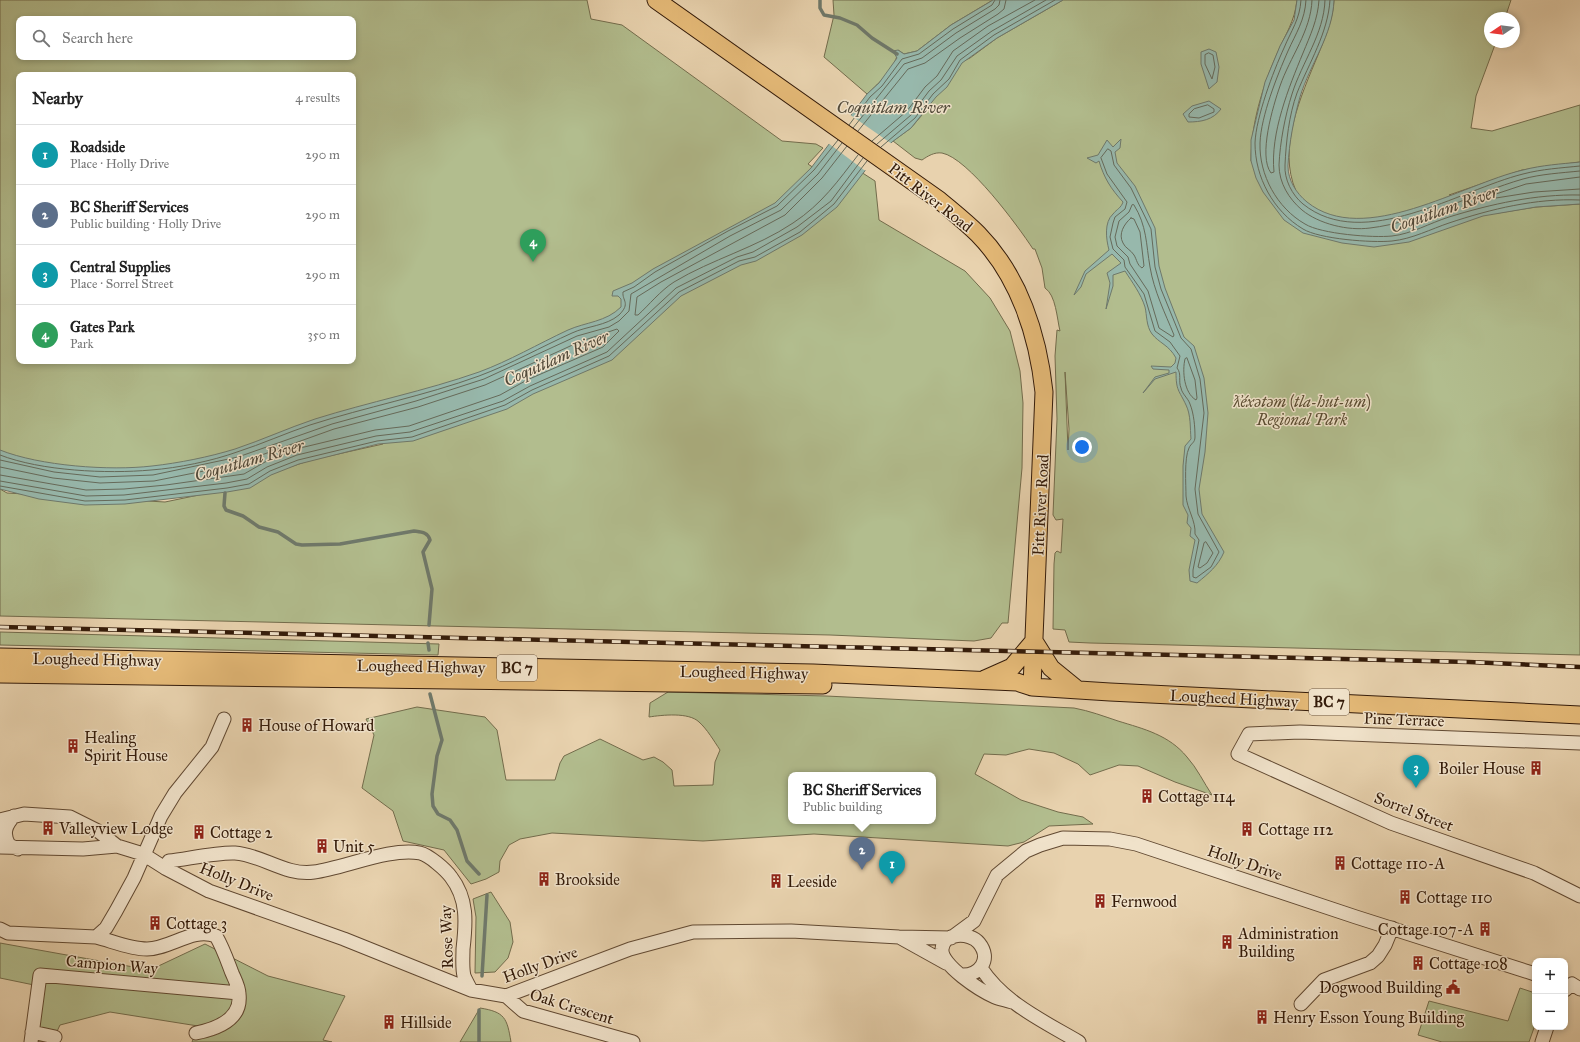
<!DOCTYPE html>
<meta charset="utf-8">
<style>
:root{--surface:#fff;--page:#f6f6f6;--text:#222;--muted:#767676;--line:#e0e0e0;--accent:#7c3aed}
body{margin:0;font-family:"IM FELL Great Primer",serif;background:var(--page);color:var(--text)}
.controls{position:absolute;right:12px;bottom:12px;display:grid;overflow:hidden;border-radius:8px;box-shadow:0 2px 6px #0003}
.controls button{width:36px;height:36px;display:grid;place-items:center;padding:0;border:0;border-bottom:1px solid var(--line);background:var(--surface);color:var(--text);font:20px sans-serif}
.compass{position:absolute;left:1484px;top:12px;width:36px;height:36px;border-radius:50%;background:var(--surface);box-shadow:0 2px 6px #0003;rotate:257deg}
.you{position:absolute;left:1082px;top:447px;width:14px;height:14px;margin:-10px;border:3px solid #fff;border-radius:50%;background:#1a73e8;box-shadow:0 0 0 6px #1a73e833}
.badge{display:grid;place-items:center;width:26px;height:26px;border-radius:50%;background:var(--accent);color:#fff;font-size:13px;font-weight:700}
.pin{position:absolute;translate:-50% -33px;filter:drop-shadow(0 1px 2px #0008)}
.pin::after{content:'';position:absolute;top:21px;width:14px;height:12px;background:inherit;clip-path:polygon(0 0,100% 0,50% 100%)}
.popup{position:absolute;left:788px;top:772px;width:148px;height:52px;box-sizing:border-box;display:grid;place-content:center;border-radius:8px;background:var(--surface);filter:drop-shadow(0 1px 3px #0005);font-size:13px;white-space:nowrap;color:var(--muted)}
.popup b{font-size:15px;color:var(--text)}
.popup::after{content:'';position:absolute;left:50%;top:100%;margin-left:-8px;border:8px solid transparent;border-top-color:var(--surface)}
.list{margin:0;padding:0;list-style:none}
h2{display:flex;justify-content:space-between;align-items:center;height:52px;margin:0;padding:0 16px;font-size:17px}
h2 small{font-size:13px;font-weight:400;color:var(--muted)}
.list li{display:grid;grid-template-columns:26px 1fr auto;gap:12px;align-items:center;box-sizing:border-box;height:60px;padding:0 16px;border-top:1px solid var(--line)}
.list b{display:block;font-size:15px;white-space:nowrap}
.list p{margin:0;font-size:13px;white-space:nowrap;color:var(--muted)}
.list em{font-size:13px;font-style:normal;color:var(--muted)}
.icon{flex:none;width:22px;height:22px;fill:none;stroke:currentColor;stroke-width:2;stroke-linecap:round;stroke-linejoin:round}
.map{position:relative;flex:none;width:1580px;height:1042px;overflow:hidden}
.search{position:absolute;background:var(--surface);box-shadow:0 2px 6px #0003;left:16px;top:16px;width:340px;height:44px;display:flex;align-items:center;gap:10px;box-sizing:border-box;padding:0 14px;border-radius:8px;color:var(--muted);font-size:15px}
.panel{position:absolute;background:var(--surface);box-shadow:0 2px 6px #0003;left:16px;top:72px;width:340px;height:292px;border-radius:8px}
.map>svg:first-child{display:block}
.green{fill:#b2bd8e;stroke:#736c4c;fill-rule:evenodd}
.water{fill:#97b8ac;stroke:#6f796b}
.pier{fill:#e8d2ae}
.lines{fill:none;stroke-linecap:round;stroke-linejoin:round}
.shore{stroke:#666a5a;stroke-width:1}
.stream{stroke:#6f796b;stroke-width:3.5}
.minor-casing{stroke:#614932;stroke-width:15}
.major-casing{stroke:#341b09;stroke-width:19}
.minor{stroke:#f0e2ca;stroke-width:13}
.major{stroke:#e4b977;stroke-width:17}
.rail-casing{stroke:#341b09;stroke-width:4.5}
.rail{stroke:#f0e2ca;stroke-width:3;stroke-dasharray:9;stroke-linecap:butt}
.labels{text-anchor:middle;stroke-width:3;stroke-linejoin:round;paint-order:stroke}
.shield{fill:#f0e2ca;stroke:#6c5743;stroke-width:1}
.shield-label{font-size:15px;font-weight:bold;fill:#341b09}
.street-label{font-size:16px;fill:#341b09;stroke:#f0e2ca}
.park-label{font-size:16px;font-style:italic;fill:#5a4c31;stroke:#f0e2ca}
.poi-label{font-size:16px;fill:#341b09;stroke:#f0e2ca;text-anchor:start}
.water-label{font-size:17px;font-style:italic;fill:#524a3a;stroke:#f0e2ca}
</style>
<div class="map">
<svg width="1580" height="1042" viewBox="0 0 1580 1042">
<rect width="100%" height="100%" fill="#e8d2ae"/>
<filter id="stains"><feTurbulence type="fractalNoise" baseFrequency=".005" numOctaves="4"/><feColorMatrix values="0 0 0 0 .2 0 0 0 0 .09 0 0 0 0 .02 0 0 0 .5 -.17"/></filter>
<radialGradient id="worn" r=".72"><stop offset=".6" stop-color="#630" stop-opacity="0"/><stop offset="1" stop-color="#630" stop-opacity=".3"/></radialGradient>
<path class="green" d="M 0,0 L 587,0 L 591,19 L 622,25 L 782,141 L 816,144 L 823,148 L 808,164 L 842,187 L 861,172 L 875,181 L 879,220 L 965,271 L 990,298 L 1010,331 L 1020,371 L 1023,403 L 1022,468 L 1008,623 L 1002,623 L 991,638 L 974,641 L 830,635 L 0,616 L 0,489 L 7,493 L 165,502 L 218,491 L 311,460 L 383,444 L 380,440 L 211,486 L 0,463 ZM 19,19 L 353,19 L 353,57 L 19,57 ZM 19,75 L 353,75 L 353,361 L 19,361 Z
M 833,0 L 993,0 L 951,25 L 917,51 L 904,54 L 898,50 C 897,67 879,83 867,94 L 824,57 L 834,15 Z
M 1063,0 L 1297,0 C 1295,21 1285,35 1277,54 C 1262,88 1251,124 1251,161 L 1296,191 C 1277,148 1301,96 1318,55 C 1325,37 1333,20 1334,0 L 1511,0 L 1505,18 L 1490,18 L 1490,42 L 1496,42 L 1476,96 L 1471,128 L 1492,131 L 1580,105 L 1580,162 L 1522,170 L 1449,195 L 1498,213 L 1536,207 L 1580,204 L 1580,655 L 1090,643 L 1069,642 L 1065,630 L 1053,629 L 1054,564 L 1055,553 L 1057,551 L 1061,553 L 1063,519 L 1056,520 L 1053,515 L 1057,419 L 1055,356 L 1057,330 L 1060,331 C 1057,319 1056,295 1045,288 L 1042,268 L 1035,249 L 1033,249 C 1018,226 968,158 942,153 C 934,152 928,156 922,160 L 915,158 L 893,141 L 911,128 L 922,115 L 890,94 L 970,58 L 997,38 ZM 1065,372 L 1069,429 L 1068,450 Z
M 0,632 L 439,644 L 438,655 L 0,645 Z
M 668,692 L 826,696 L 1074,708 C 1090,711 1103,716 1118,721 C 1144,729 1169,735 1187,757 C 1197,768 1204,783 1212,795 L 1175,782 L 1138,766 L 1119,765 L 1090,775 L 1078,764 L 1054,753 L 1029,749 L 1006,755 L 984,754 L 975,774 L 1021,800 L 1058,812 L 1083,817 L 1093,824 L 1049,826 L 1024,842 L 1008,846 L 814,834 L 703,841 L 552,833 L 520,839 L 509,845 L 500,861 L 499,872 L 486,879 L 471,884 L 444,850 L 403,841 L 393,811 L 362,788 L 374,735 L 366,719 L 417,707 L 485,717 L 497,730 L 506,780 L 555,780 L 560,763 L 564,756 L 600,739 L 643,760 L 654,757 L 663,762 L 672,770 L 674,786 L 713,785 L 715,762 L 720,750 C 714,741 707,729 699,722 C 689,712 662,715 649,717 L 650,703 ZM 791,775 L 933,775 L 933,821 L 791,821 Z
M 491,892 L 510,922 L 513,942 L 508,958 L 495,972 L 475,973 L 476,917 L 473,899 Z
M 0,943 L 150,970 L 205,944 L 268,976 L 345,996 L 323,1040 L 332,1042 L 192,1042 L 198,1026 L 110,1012 L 60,1025 L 52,1042 L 35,1042 L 34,985 L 0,978 Z
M 1520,988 L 1535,993 L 1535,1025 L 1529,1042 L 1442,1042 L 1418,1035 L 1429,1001 L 1508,1021 Z
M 480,1008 C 505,1012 507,1018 511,1042 L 460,1042 Z"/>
<path class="water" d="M 993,0 L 1063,0 L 997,38 L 962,63 L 947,87 L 936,97 L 911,128 L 892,142 L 871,163 L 837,207 L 802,235 L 756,261 L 741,265 L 681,296 L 612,360 L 533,394 L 507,409 L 413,441 L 378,444 L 299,464 L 271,475 L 250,488 L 227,492 L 125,504 L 85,505 L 39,499 L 0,489 L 0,450 C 40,466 110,471 152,466 C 179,463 209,457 235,449 C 262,440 288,428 315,419 C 369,402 425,391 479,372 C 509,361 538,344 568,330 C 586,322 606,322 621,307 L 621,299 L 618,296 L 612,296 L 613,291 L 632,283 L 653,269 L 775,203 L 811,168 L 867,94 L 879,83 L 897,58 L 893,51 L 898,50 L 904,54 L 917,51 L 951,25 Z
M 1297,0 L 1334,0 C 1333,35 1310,64 1300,97 C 1294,118 1289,143 1288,166 C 1288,180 1296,193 1307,202 C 1364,248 1462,184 1523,170 C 1542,165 1561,164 1580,162 L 1580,204 L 1536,207 L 1483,216 L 1409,242 L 1374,247 L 1342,243 L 1303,233 L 1284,220 L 1263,192 L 1256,178 L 1251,161 L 1251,140 L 1265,82 L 1280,46 L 1294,20 Z
M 1209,49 L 1216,52 L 1219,67 L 1217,82 L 1209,89 L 1201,64 L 1201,52 Z
M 1209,101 L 1221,109 C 1213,120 1201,122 1188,122 L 1183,114 L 1192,106 Z
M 1121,139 L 1120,148 L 1115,152 L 1117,163 L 1135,186 L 1155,228 L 1159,266 L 1165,288 L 1184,337 L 1194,346 L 1204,378 L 1208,413 L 1205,452 L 1199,489 L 1202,514 L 1224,552 C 1218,566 1209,573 1197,583 L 1190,581 L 1189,570 L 1195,540 L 1190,536 L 1191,528 L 1187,523 L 1188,515 L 1183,505 L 1183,466 L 1185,446 L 1191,439 C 1190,428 1191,415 1186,405 C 1179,390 1176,391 1176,372 L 1155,379 L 1143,393 L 1155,377 L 1169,373 L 1169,370 L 1153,369 L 1151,366 L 1171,367 L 1175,363 L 1176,358 C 1169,345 1159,343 1152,334 C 1146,326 1147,315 1145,307 C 1141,294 1132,282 1125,271 L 1113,275 L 1113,286 L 1106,309 L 1110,283 L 1107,273 L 1121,263 L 1112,254 L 1086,274 L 1081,287 L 1074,295 L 1085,271 L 1109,250 C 1106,239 1104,222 1113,214 C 1117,209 1121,208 1123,202 C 1111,189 1104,178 1099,161 L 1096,163 L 1087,158 L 1098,155 L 1107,140 L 1113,147 Z"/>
<path class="pier" d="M 849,114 L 892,144 L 868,171 L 864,170 L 828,143 Z"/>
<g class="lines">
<path class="shore" d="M 1301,0 C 1300,19 1291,31 1284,48 C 1273,72 1256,117 1255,143 C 1255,177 1273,211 1303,229 C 1319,239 1372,243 1392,241 C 1412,239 1431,229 1449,223 C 1491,209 1536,198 1580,200
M 1306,0 C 1305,20 1296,33 1288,51 C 1277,76 1261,116 1260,143 C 1259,175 1277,208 1305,224 C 1321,234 1373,238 1392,236 C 1411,234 1430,223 1449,217 C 1491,204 1536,194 1580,195
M 1312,0 C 1311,31 1290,57 1280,86 C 1273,106 1258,156 1271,173 L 1274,172 C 1270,133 1289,87 1303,53 C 1310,36 1318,19 1319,0
M 1325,0 C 1324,34 1302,62 1292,94 C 1285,116 1280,142 1279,165 C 1279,183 1289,199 1302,210 C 1319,224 1348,231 1370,228 C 1421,222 1474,193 1523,179 C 1541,174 1561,173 1580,171
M 1330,0 C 1328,33 1309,63 1297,93 C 1289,115 1286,142 1285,165 C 1284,179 1292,195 1303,204 C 1364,253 1459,190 1523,174 C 1542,169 1561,168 1580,166
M 1209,53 L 1213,55 L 1215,67 L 1212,79 L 1205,64 L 1205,55 Z
M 1208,105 L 1214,109 L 1214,112 L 1199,118 L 1189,117 L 1189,114 L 1194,109 Z
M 849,125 L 870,97 L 882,86 L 902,59 L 919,54 L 953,29 L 992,5 L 995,0
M 853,128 L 904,64 L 922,58 L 956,33 L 995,9 L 999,5 L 1000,0
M 858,131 L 908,69 L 925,63 L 960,38 L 998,14 L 1004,9 L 1006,0
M 872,141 L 907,111 L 925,87 L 937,76 L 953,51 L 988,26 L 1035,0
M 877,144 L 911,115 L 929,91 L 941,80 L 957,56 L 992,31 L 1046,0
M 847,146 L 822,178 L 785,215 L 661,282 L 637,297 L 635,315 L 638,315 C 649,305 660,291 674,282 C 712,259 756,248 793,223 C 822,204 838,181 858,155
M 881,147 L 915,118 L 933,94 L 949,79 L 960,60 L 994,35 L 1055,0
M 1108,149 L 1111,151 L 1114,165 L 1131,188 L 1151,229 L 1155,267 L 1161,289 L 1181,338 L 1191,349 L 1200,379 L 1204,413 L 1195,489 L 1198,514 L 1219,552 L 1211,567 L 1196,578 L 1193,577 L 1193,570 L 1199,540 L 1195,534 C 1196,521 1187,509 1186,496 C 1186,485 1184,458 1189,448 C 1191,443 1195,443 1195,437 C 1195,427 1194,414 1190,404 C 1188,398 1182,394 1181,388 C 1178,381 1182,374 1177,368 L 1180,356 L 1170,342 L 1155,331 L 1144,294 L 1125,267 L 1124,260 L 1113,249 L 1110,237 L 1113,223 L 1115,217 L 1125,209 L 1127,202 L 1107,174 L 1101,158 Z
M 1580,177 L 1526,184 L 1496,194 L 1494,196 L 1496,198 L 1534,192 L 1580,189
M 1134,205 C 1147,226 1146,244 1150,267 C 1154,291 1165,313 1174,335 L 1173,337 L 1159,328 L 1148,291 L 1130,264 L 1128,257 L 1117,246 L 1115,237 L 1119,221 L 1129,212 L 1132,205 Z
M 1131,218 L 1134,219 L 1140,232 L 1144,266 L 1142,268 C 1137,265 1137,260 1134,255 C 1131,250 1125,248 1123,243 C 1118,234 1124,224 1131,218 Z
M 1187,358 L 1195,380 L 1197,398 L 1196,400 C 1184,393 1182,371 1185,359 Z
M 0,455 C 41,471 107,474 151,470 C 178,468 212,461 237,452 C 262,444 286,433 310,425 C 366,407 424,396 479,376 C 511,364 541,347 572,333 C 587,326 606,326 619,315 C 631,303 622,301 623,292 L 634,287 L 655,272 L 728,231 L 777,206 L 814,170 L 838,140
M 0,460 L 54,472 L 100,477 L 153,475 L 238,457 L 332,424 L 416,401 L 484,379 L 577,336 L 609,327 L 619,321 L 629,311 L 631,294 L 730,236 L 781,210 L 818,174 L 842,143
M 0,467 L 53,478 L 100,483 L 154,481 L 214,469 L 242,462 L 334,429 L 418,407 L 485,385 L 579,342 L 617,329 L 619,331 L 603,347 L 527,380 L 500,395 L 409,426 L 375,430 L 296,449 L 265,462 L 244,474 L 166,485 L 124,489 L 86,490 L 0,475
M 0,481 L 86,496 L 124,495 L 226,483 L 247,479 L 267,467 L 297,455 L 376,436 L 410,432 L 503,401 L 530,386 L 607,352 L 676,288 L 737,257 L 753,252 L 797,227 L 831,201 L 863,158
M 0,486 L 85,501 L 125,500 L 227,488 L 249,484 L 270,471 L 298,460 L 377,441 L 412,437 L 505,405 L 532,390 L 609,356 L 679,292 L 739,261 L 755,257 L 800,232 L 834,204 L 867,161
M 1206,542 L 1213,553 L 1207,563 L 1200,568 L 1198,567 L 1204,543 Z"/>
<path class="stream" d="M 820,0 L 820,8 L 824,15 L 840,18 L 857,25 L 872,38 L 897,54
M 225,493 L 224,506 L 226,510 L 243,516 L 259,527 L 278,532 L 296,544 L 302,545 L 340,544 L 414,531 C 421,532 428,532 430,540 L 423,552 L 432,589 L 429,625
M 428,643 L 429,650
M 430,694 L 442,740 L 437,756 L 432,794 L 433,806 L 438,814 L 450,820 L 457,830 L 467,861 L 479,874
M 482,976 L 487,895
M 479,1042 L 479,1010"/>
<defs>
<path id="minor" d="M 1580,743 L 1300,732 L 1249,734 L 1238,754 L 1391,823 L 1534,873 L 1580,896
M 14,816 C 6,825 2,833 9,845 L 18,849
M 0,820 L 24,814 L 70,817 L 98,831 L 117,846 L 143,854 L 165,868 L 209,891 L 344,939 L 471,990 L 506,996 L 630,949 L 693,932 L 791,931 L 899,937 L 951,938 L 974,921 L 997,875 L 1026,851 L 1040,845 L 1063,838 L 1110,839 L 1136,844 L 1356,917 L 1535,974
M 0,847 L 83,849 L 117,846
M 165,868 L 169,861 C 187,859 218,852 235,853 C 263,855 285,876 314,872 C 344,868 391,847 420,853 C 429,855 446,870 451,877 C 468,899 466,923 463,949 C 463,958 462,968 464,976 C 466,981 469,986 471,990
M 0,929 L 8,933 L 96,937
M 901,938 L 946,963
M 981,968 C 1004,1003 1043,1021 1079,1042
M 961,975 C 980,976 992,959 979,943 C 970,932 943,932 942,949 C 940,965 981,991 995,997 C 1000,999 1006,1000 1012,1002
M 1565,990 L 1572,984 L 1580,989
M 506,996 L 523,1011 L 633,1042
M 1301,1004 L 1324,980 L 1370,963 L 1378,956 L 1385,945 L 1392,928
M 32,1032 L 55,1037
M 196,1033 C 216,1029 242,1020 239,994 C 239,987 235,980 232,973 C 227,960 223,948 216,936 C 192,927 171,949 147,949 C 130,949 112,941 96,937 L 106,928 L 116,911 L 134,878 L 161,816 L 175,793 L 212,747 L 224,719
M 31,1042 L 40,975 L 239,993
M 1542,1042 L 1547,1027"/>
<path id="major" d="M 656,0 L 939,200 C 952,211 966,222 978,234 C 1019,276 1038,335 1044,392 L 1032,687
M 1034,641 L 1051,668 L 1078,690
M 0,657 L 813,673 L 1017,682 L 1032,687 L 1110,692 L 1580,715
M 0,674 L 823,685
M 985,679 L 1012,667 L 1034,641"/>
</defs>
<use href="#minor" class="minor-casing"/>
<use href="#major" class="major-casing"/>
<use href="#minor" class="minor"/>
<use href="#major" class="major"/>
<defs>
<path id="rail" d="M 0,627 L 1469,662 L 1580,667"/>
</defs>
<use href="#rail" class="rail-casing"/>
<use href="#rail" class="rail"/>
</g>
<defs>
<symbol id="building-bare" viewBox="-9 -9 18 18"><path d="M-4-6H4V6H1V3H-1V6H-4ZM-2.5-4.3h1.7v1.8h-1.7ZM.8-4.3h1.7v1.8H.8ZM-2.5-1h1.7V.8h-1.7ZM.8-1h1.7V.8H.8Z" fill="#8f2418" stroke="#f0e2ca" stroke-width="2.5" paint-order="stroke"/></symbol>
<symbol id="civic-bare" viewBox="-9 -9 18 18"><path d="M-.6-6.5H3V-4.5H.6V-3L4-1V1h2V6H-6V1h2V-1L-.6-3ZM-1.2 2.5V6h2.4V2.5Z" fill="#8f2418" stroke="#f0e2ca" stroke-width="2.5" paint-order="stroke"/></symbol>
</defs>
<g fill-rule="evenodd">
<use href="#building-bare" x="237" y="715" width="20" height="20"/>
<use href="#building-bare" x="63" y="736" width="20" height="20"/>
<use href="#building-bare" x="1526" y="758" width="20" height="20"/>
<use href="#building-bare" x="1137" y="786" width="20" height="20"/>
<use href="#building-bare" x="38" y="818" width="20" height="20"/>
<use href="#building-bare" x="1237" y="819" width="20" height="20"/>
<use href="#building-bare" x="189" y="822" width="20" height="20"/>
<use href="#building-bare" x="312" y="836" width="20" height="20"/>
<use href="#building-bare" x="1330" y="853" width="20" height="20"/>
<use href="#building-bare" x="534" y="869" width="20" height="20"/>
<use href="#building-bare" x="766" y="871" width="20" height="20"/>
<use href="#building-bare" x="1395" y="887" width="20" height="20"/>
<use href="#building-bare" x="1090" y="891" width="20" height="20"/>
<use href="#building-bare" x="145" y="913" width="20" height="20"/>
<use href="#building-bare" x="1475" y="919" width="20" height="20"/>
<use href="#building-bare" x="1217" y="932" width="20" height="20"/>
<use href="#building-bare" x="1408" y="953" width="20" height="20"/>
<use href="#civic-bare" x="1443" y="977" width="20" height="20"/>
<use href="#building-bare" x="1252" y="1007" width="20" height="20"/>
<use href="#building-bare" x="379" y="1012" width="20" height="20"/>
</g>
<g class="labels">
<g class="shield">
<rect x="497" y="655" width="40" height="26" rx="3"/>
<rect x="1309" y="689" width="40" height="26" rx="3"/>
</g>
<g class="shield-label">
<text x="517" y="673">BC 7</text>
<text x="1329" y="707">BC 7</text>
</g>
<g class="street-label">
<text transform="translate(931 197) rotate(38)" y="6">Pitt River Road</text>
<text transform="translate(1040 505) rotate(-87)" y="6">Pitt River Road</text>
<text transform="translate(97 659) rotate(1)" y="6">Lougheed Highway</text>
<text transform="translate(421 666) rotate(1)" y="6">Lougheed Highway</text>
<text transform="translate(744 672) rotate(1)" y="6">Lougheed Highway</text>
<text transform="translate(1234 698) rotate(3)" y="6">Lougheed Highway</text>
<text transform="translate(1404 719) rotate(2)" y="6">Pine Terrace</text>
<text transform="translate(1414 811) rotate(21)" y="6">Sorrel Street</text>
<text transform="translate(1245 862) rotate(19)" y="6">Holly Drive</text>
<text transform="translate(237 881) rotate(22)" y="6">Holly Drive</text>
<text transform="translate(446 937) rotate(-92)" y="6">Rose Way</text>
<text transform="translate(112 964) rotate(5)" y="6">Campion Way</text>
<text transform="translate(540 964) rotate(-20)" y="6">Holly Drive</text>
<text transform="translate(572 1006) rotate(17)" y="6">Oak Crescent</text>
</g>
<g class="park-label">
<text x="1302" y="407">ƛ̓éxətəm (tla-hut-um)<tspan x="1302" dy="18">Regional Park</tspan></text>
</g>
<g class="poi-label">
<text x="258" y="731">House of Howard</text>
<text x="84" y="743">Healing<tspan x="84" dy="18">Spirit House</tspan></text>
<text x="1525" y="774" text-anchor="end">Boiler House</text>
<text x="1158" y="802">Cottage 114</text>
<text x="59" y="834">Valleyview Lodge</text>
<text x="1258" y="835">Cottage 112</text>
<text x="210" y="838">Cottage 2</text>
<text x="333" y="852">Unit 5</text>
<text x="1351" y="869">Cottage 110-A</text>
<text x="555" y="885">Brookside</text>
<text x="787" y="887">Leeside</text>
<text x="1416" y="903">Cottage 110</text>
<text x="1111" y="907">Fernwood</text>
<text x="166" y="929">Cottage 3</text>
<text x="1474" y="935" text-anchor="end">Cottage 107-A</text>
<text x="1238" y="939">Administration<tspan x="1238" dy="18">Building</tspan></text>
<text x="1429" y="969">Cottage 108</text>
<text x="1442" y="993" text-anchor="end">Dogwood Building</text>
<text x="1273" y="1023">Henry Esson Young Building</text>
<text x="400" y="1028">Hillside</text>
</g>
<g class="water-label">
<text x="893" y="113">Coquitlam River</text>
<text transform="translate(1444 209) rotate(-19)" y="6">Coquitlam River</text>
<text transform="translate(556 358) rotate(-24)" y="6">Coquitlam River</text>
<text transform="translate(249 460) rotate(-16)" y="6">Coquitlam River</text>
</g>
</g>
<rect width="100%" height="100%" filter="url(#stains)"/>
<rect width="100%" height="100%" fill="url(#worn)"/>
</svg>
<div class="controls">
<button>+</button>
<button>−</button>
</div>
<svg class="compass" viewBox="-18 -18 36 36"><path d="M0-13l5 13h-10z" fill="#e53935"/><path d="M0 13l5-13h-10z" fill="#767676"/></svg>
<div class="you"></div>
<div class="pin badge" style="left:892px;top:884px;background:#0f9aa8">1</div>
<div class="pin badge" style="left:862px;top:870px;background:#5c6f8a">2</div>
<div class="popup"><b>BC Sheriff Services</b>Public building</div>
<div class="pin badge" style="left:1416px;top:788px;background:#0f9aa8">3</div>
<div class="pin badge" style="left:533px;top:262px;background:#2e9e5b">4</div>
<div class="search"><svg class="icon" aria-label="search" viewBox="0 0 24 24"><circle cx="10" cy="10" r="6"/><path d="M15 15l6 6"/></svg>Search here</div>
<section class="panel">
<h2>Nearby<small>4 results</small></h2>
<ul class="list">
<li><span class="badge" style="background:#0f9aa8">1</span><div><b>Roadside</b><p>Place · Holly Drive</p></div><em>290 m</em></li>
<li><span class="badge" style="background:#5c6f8a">2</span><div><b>BC Sheriff Services</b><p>Public building · Holly Drive</p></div><em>290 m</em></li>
<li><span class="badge" style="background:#0f9aa8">3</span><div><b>Central Supplies</b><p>Place · Sorrel Street</p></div><em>290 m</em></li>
<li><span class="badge" style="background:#2e9e5b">4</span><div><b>Gates Park</b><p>Park</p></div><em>350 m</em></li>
</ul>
</section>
</div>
